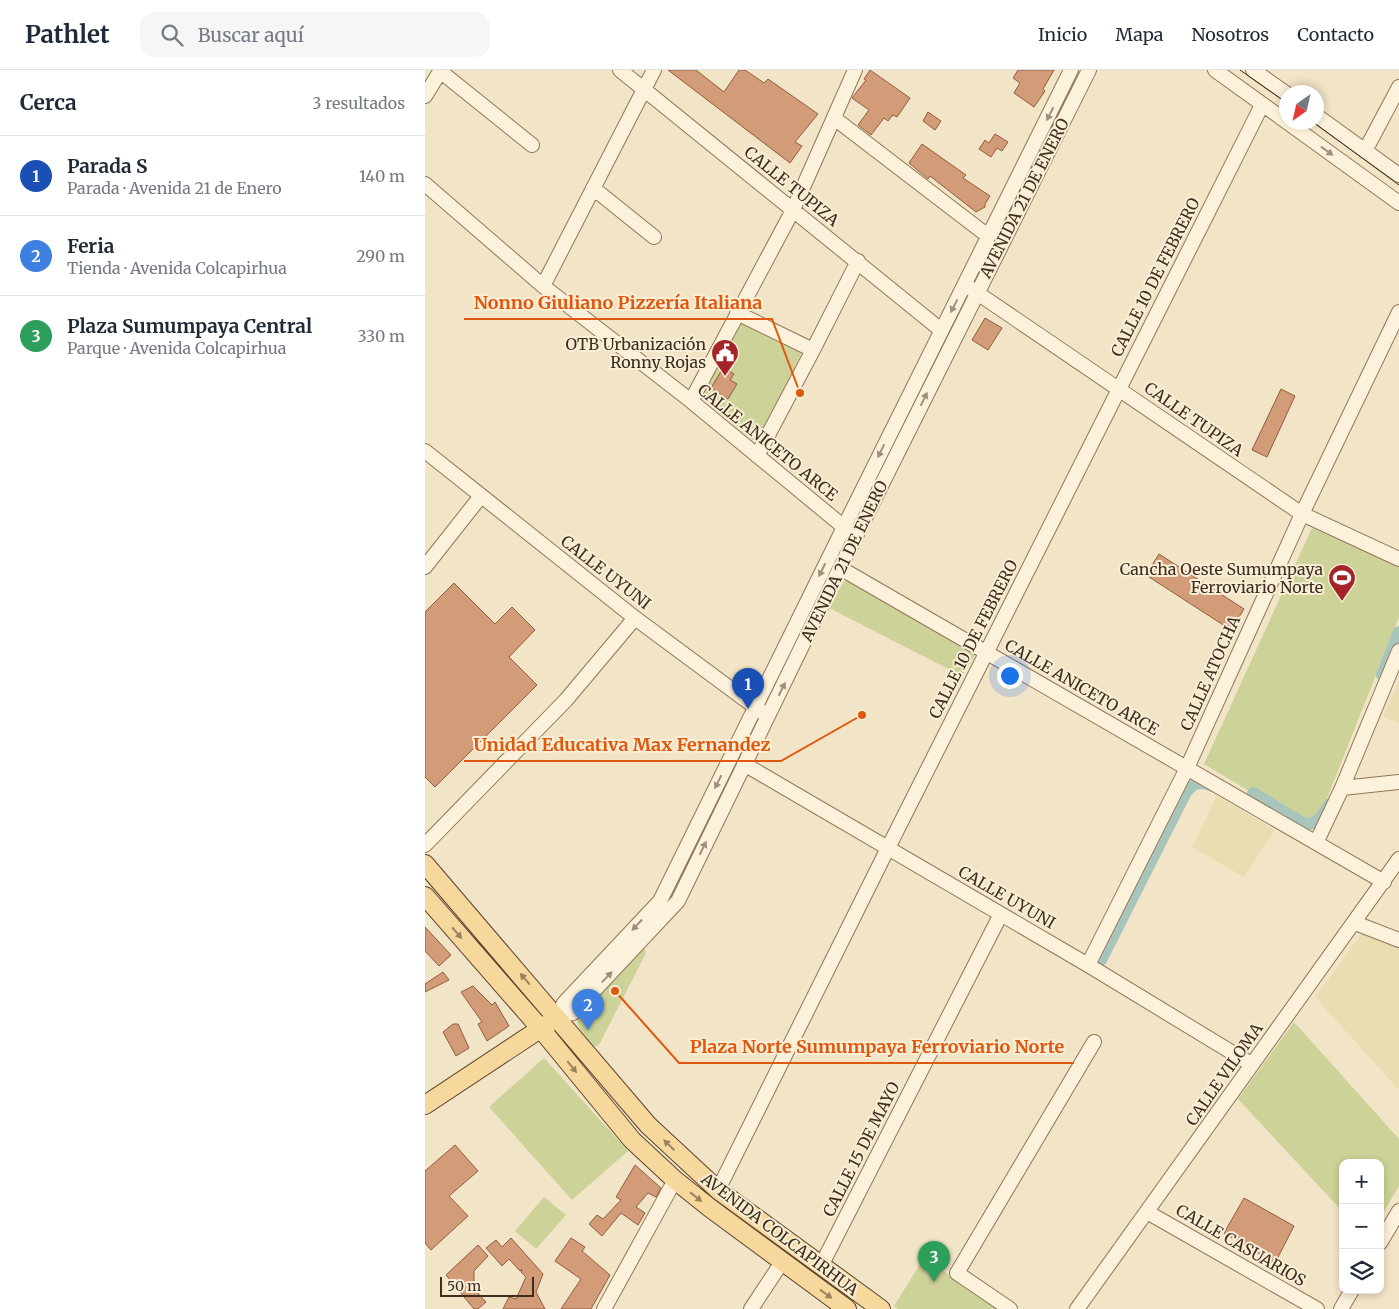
<!DOCTYPE html>
<html lang="es">
<meta charset="utf-8">
<style>
:root{--surface:#fff;--page:#f6f6f7;--text:#1f2937;--muted:#747a83;--line:#e0e1e3;--accent:#a42428}
body{margin:0;font-family:Merriweather,serif;background:var(--page);color:var(--text)}
.controls{position:absolute;right:15px;bottom:15px;display:grid;overflow:hidden;border-radius:10px;box-shadow:0 2px 8px #0003}
.controls button{width:45px;height:45px;display:grid;place-items:center;padding:0;border:0;border-bottom:1px solid var(--line);background:var(--surface);color:var(--text);font:25px sans-serif}
.compass{position:absolute;left:854px;top:15px;width:45px;height:45px;border-radius:50%;background:var(--surface);box-shadow:0 2px 8px #0003;rotate:214deg}
.scale{position:absolute;left:15px;bottom:12px;width:94px;box-sizing:border-box;padding-left:5px;border:2px solid #3e2d1e;border-top:0;font-size:14px;line-height:18px;white-space:nowrap;color:#3e2d1e;-webkit-text-stroke:4px #f9eed6;paint-order:stroke}
.you{position:absolute;left:584px;top:605px;width:18px;height:18px;margin:-12px;border:4px solid #fff;border-radius:50%;background:#1a73e8;box-shadow:0 0 0 8px #1a73e833}
.badge{display:grid;place-items:center;width:32px;height:32px;border-radius:50%;background:var(--accent);color:#fff;font-size:16px;font-weight:700}
.pin{position:absolute;translate:-50% -41px;filter:drop-shadow(0 1px 2px #0008)}
.pin::after{content:'';position:absolute;top:26px;width:18px;height:15px;background:inherit;clip-path:polygon(0 0,100% 0,50% 100%)}
.list{margin:0;padding:0;list-style:none}
h2{display:flex;justify-content:space-between;align-items:center;height:65px;margin:0;padding:0 20px;font-size:21px}
h2 small{font-size:16px;font-weight:400;color:var(--muted)}
.list li{display:grid;grid-template-columns:32px 1fr auto;gap:15px;align-items:center;box-sizing:border-box;height:80px;padding:0 20px;border-top:1px solid var(--line)}
.list b{display:block;font-size:19px;white-space:nowrap}
.list p{margin:0;font-size:16px;white-space:nowrap;color:var(--muted)}
.list em{font-size:16px;font-style:normal;color:var(--muted)}
.icon{flex:none;width:28px;height:28px;fill:none;stroke:currentColor;stroke-width:2;stroke-linecap:round;stroke-linejoin:round}
.map{position:relative;flex:none;width:974px;height:1239px;overflow:hidden}
header{display:flex;align-items:center;gap:30px;box-sizing:border-box;height:70px;padding:0 25px;background:var(--surface);border-bottom:1px solid var(--line)}
header strong{font-size:24px}
nav{display:flex;gap:28px;margin-inline-start:auto;font-size:18px}
.search{width:350px;height:45px;background:var(--page);display:flex;align-items:center;gap:12px;box-sizing:border-box;padding:0 18px;border-radius:15px;color:var(--muted);font-size:19px}
main{display:flex}
aside{flex:1;background:var(--surface)}
.map>svg:first-child{display:block}
.farmland{fill:#e9deb2}
.green{fill:#cdd298}
.lines{fill:none;stroke-linecap:round;stroke-linejoin:round}
.canal{stroke:#a8c5bc;stroke-width:12}
.building{fill:#d39c79;stroke:#915c3d}
.minor-casing{stroke:#907559;stroke-width:16}
.major-casing{stroke:#5d432e;stroke-width:20}
.minor{stroke:#fcf1da;stroke-width:14}
.major{stroke:#f7d89c;stroke-width:18}
.tram{stroke:#3e2d1e;stroke-width:1}
.oneway{fill:#9d8f7c}
.oneway2{fill:#9a825d}
.labels{text-anchor:middle;stroke-width:4;stroke-linejoin:round;paint-order:stroke}
.street-label{font-size:16px;fill:#3e2d1e;stroke:#f9eed6}
.poi-label{font-size:16px;fill:#3e2d1e;stroke:#f9eed6;text-anchor:end}
.leader{fill:none;stroke:#e0570d;stroke-width:2}
.callout-dot{fill:#e0570d;stroke:#f9eed6;stroke-width:2}
.callout-label{font-size:18px;text-anchor:middle;font-weight:bold;fill:#e0570d;stroke:#f9eed6;stroke-width:4;stroke-linejoin:round;paint-order:stroke}
</style>
<header>
<strong>Pathlet</strong>
<div class="search"><svg class="icon" aria-label="search" viewBox="0 0 24 24"><circle cx="10" cy="10" r="6"/><path d="M15 15l6 6"/></svg>Buscar aquí</div>
<nav><a>Inicio</a><a>Mapa</a><a>Nosotros</a><a>Contacto</a></nav>
</header>
<main>
<aside>
<h2>Cerca<small>3 resultados</small></h2>
<ul class="list">
<li><span class="badge" style="background:#1a4fb4">1</span><div><b>Parada S</b><p>Parada · Avenida 21 de Enero</p></div><em>140 m</em></li>
<li><span class="badge" style="background:#3f7fe0">2</span><div><b>Feria</b><p>Tienda · Avenida Colcapirhua</p></div><em>290 m</em></li>
<li><span class="badge" style="background:#2e9e5b">3</span><div><b>Plaza Sumumpaya Central</b><p>Parque · Avenida Colcapirhua</p></div><em>330 m</em></li>
</ul>
</aside>
<div class="map">
<svg width="974" height="1239" viewBox="0 0 974 1239">
<rect width="100%" height="100%" fill="#f2e4c6"/>
<path class="farmland" d="M 974,610 L 974,653 L 958,647 Z
M 792,726 L 850,760 L 819,807 L 767,777 Z
M 938,862 L 974,876 L 974,1020 L 890,927 Z"/>
<path class="green" d="M 320,253 L 374,280 L 376,284 L 335,370 L 327,370 L 278,329 L 278,323 L 316,254 Z
M 887,458 L 974,496 L 974,547 L 893,751 L 881,755 L 779,694 Z
M 419,511 L 424,511 L 548,581 L 550,585 L 537,606 L 410,541 L 404,538 Z
M 220,879 L 221,883 L 175,973 L 172,976 L 168,976 L 154,957 L 152,949 L 215,880 Z
M 869,952 L 974,1069 L 974,1116 L 955,1148 L 955,1093 L 918,1093 L 918,1142 L 813,1029 Z
M 119,988 L 203,1081 L 147,1130 L 64,1037 Z
M 119,1127 L 141,1145 L 111,1179 L 90,1161 Z
M 499,1188 L 575,1239 L 473,1239 L 469,1236 Z"/>
<g class="lines">
<path class="canal" d="M 957,605 L 974,562
M 828,723 L 881,755 L 893,751 L 905,734
M 676,890 L 760,724 C 767,713 775,710 787,716"/>
</g>
<path class="building" d="M 243,0 L 271,0 L 299,22 L 314,0 L 320,0 L 339,13 L 343,9 L 393,44 L 370,72 L 377,76 L 365,93 Z
M 445,0 L 485,28 L 472,47 L 468,45 L 463,51 L 459,48 L 446,65 L 433,55 L 444,40 L 427,28 L 441,10 L 439,9 Z
M 593,0 L 629,0 L 618,19 L 620,21 L 609,37 L 589,23 L 595,13 L 588,8 Z
M 503,42 L 516,51 L 510,60 L 498,51 Z
M 570,64 L 583,72 L 577,81 L 572,78 L 566,87 L 554,79 L 560,70 L 564,73 Z
M 497,74 L 541,105 L 538,108 L 565,126 L 560,134 L 560,137 L 551,142 L 505,106 L 503,109 L 484,93 Z
M 560,248 L 577,258 L 563,280 L 547,270 Z
M 298,298 L 309,304 L 305,310 L 312,314 L 303,329 L 286,318 Z
M 856,319 L 870,326 L 842,387 L 827,380 Z
M 734,484 L 819,539 L 806,560 L 721,505 Z
M 29,513 L 70,554 L 87,537 L 110,560 L 84,587 L 112,615 L 10,717 L 0,707 L 0,542 Z
M 0,857 L 26,885 L 14,896 L 0,881 Z
M 18,902 L 24,910 L 0,922 L 0,914 Z
M 48,916 L 67,935 L 70,932 L 84,956 L 62,971 L 53,954 L 57,952 L 36,922 Z
M 28,954 L 33,954 L 44,978 L 31,986 L 18,962 Z
M 30,1075 L 53,1101 L 24,1126 L 43,1146 L 6,1180 L 0,1173 L 0,1101 Z
M 210,1095 L 236,1118 L 231,1127 L 223,1123 L 211,1137 L 220,1143 L 213,1155 L 196,1143 L 177,1166 L 164,1154 L 172,1145 L 178,1149 L 196,1130 L 191,1127 Z
M 819,1128 L 869,1156 L 850,1193 L 799,1163 Z
M 86,1168 L 118,1204 L 111,1222 L 120,1239 L 78,1239 L 84,1227 L 91,1229 L 101,1207 L 96,1202 L 97,1199 L 95,1201 L 84,1189 L 77,1196 L 61,1178 L 71,1170 L 77,1177 Z
M 146,1168 L 160,1177 L 157,1181 L 185,1205 L 166,1239 L 136,1239 L 156,1209 L 130,1191 Z
M 53,1175 L 63,1186 L 49,1201 L 49,1219 L 61,1232 L 53,1239 L 49,1239 L 21,1205 Z"/>
<g class="lines">
<defs>
<path id="minor" d="M 195,0 L 516,260
M 790,0 L 862,52
M 828,0 L 862,24
M 15,1 L 107,75
M 0,26 L 16,0
M 892,46 L 974,105
M 409,48 L 563,166
M 862,52 L 974,133
M 940,81 L 974,17
M 0,114 L 118,216 L 266,331 L 425,462
M 168,118 L 229,167
M 118,216 L 229,0
M 545,218 L 877,444 L 974,489
M 312,243 L 388,280
M 266,331 L 368,140 L 430,0
M 0,381 L 210,548 L 337,642
M 332,386 L 388,280 L 433,191
M 0,497 L 56,426
M 415,498 L 959,812
M 319,694 L 663,895 L 826,994
M 917,718 L 974,712
M 891,773 L 917,718 L 974,581
M 0,775 L 141,630 L 210,548
M 930,853 L 974,870
M 663,895 L 762,698 L 877,444 L 974,242
M 132,946 L 148,943 L 253,831 L 415,498 L 664,0
M 132,946 L 139,933 L 235,831 L 419,457 L 646,0
M 293,1120 L 463,778 L 837,35
M 722,1142 L 892,1239
M 955,1173 L 974,1141
M 396,1196 L 576,844
M 179,1239 L 250,1110
M 326,1239 L 357,1192
M 585,1239 L 532,1203 L 669,972
M 652,1239 L 974,789
M 916,1239 L 927,1220"/>
<path id="major" d="M 0,794 L 223,1055 L 293,1120 L 456,1239
M 0,826 L 116,959 L 207,1070 L 250,1110 L 285,1138 L 422,1239
M 0,1035 L 124,953"/>
</defs>
<use href="#minor" class="minor-casing"/>
<use href="#major" class="major-casing"/>
<use href="#minor" class="minor"/>
<use href="#major" class="major"/>
<path class="tram" d="M 815,0 L 862,33
M 888,52 L 974,115"/>
</g>
<defs><path id="oneway-solid" d="M-6-.8H1V-3.2L6.5 0L1 3.2V.8H-6Z" transform="scale(1.25)"/></defs>
<g class="oneway">
<use href="#oneway-solid" transform="translate(625 44) rotate(117)"/>
<use href="#oneway-solid" transform="translate(902 81) rotate(36)"/>
<use href="#oneway-solid" transform="translate(529 236) rotate(118)"/>
<use href="#oneway-solid" transform="translate(499 329) rotate(-64)"/>
<use href="#oneway-solid" transform="translate(456 381) rotate(116)"/>
<use href="#oneway-solid" transform="translate(397 500) rotate(116)"/>
<use href="#oneway-solid" transform="translate(357 619) rotate(-64)"/>
<use href="#oneway-solid" transform="translate(293 712) rotate(116)"/>
<use href="#oneway-solid" transform="translate(278 778) rotate(-64)"/>
<use href="#oneway-solid" transform="translate(212 855) rotate(133)"/>
<use href="#oneway-solid" transform="translate(182 907) rotate(-46)"/>
</g>
<g class="oneway2">
<use href="#oneway-solid" transform="translate(32 863) rotate(49)"/>
<use href="#oneway-solid" transform="translate(100 909) rotate(-131)"/>
<use href="#oneway-solid" transform="translate(147 997) rotate(51)"/>
<use href="#oneway-solid" transform="translate(244 1075) rotate(-136)"/>
<use href="#oneway-solid" transform="translate(271 1127) rotate(38)"/>
<use href="#oneway-solid" transform="translate(401 1224) rotate(36)"/>
</g>
<defs>
<symbol id="civic-pin" viewBox="-11 -11 22 30"><path d="M0 17L-7.5 6A9.5 9.5 0 1 1 7.5 6Z" fill="#a42428" stroke="#f9eed6"/><path d="M-.6-6.5H3V-4.5H.6V-3L4-1V1h2V6H-6V1h2V-1L-.6-3ZM-1.2 2.5V6h2.4V2.5Z" fill="#fff"/></symbol>
<symbol id="stadium-pin" viewBox="-11 -11 22 30"><path d="M0 17L-7.5 6A9.5 9.5 0 1 1 7.5 6Z" fill="#a42428" stroke="#f9eed6"/><path d="M0-5a6.5 5 0 1 0 0 10a6.5 5 0 1 0 0-10ZM-3.5-1.8h7v3.6h-7Z" fill="#fff"/></symbol>
</defs>
<g fill-rule="evenodd">
<use href="#civic-pin" x="284" y="267" width="32" height="43"/>
<use href="#stadium-pin" x="901" y="492" width="32" height="43"/>
</g>
<g class="labels">
<g class="street-label">
<text transform="translate(367 116) rotate(39)" y="6">CALLE TUPIZA</text>
<text transform="translate(599 128) rotate(-63)" y="6">AVENIDA 21 DE ENERO</text>
<text transform="translate(730 207) rotate(-63)" y="6">CALLE 10 DE FEBRERO</text>
<text transform="translate(769 349) rotate(35)" y="6">CALLE TUPIZA</text>
<text transform="translate(343 372) rotate(39)" y="6">CALLE ANICETO ARCE</text>
<text transform="translate(419 491) rotate(-64)" y="6">AVENIDA 21 DE ENERO</text>
<text transform="translate(181 502) rotate(38)" y="6">CALLE UYUNI</text>
<text transform="translate(548 569) rotate(-63)" y="6">CALLE 10 DE FEBRERO</text>
<text transform="translate(785 603) rotate(-66)" y="6">CALLE ATOCHA</text>
<text transform="translate(657 617) rotate(30)" y="6">CALLE ANICETO ARCE</text>
<text transform="translate(582 827) rotate(30)" y="6">CALLE UYUNI</text>
<text transform="translate(799 1004) rotate(-55)" y="6">CALLE VILOMA</text>
<text transform="translate(436 1079) rotate(-63)" y="6">CALLE 15 DE MAYO</text>
<text transform="translate(355 1164) rotate(37)" y="6">AVENIDA COLCAPIRHUA</text>
<text transform="translate(816 1175) rotate(30)" y="6">CALLE CASUARIOS</text>
</g>
<g class="poi-label">
<text x="281" y="280">OTB Urbanización<tspan x="281" dy="18">Ronny Rojas</tspan></text>
<text x="898" y="505">Cancha Oeste Sumumpaya<tspan x="898" dy="18">Ferroviario Norte</tspan></text>
</g>
</g>
<path class="leader" d="M375 323L347 249H39M437 645L356 691H39M190 921L254 993H649"/>
<g class="callout-dot">
<circle cx="375" cy="323" r="5"/>
<circle cx="437" cy="645" r="5"/>
<circle cx="190" cy="921" r="5"/>
</g>
<g class="callout-label">
<text x="193" y="239">Nonno Giuliano Pizzería Italiana</text>
<text x="197" y="681">Unidad Educativa Max Fernandez</text>
<text x="452" y="983">Plaza Norte Sumumpaya Ferroviario Norte</text>
</g>
</svg>
<div class="controls">
<button>+</button>
<button>−</button>
<button><svg class="icon" aria-label="layers" viewBox="0 0 24 24"><path d="M12 4l9 5-9 5-9-5zM3 14l9 5 9-5"/></svg></button>
</div>
<svg class="compass" viewBox="-18 -18 36 36"><path d="M0-13l5 13h-10z" fill="#e53935"/><path d="M0 13l5-13h-10z" fill="#747a83"/></svg>
<div class="scale">50 m</div>
<div class="you"></div>
<div class="pin badge" style="left:323px;top:639px;background:#1a4fb4">1</div>
<div class="pin badge" style="left:163px;top:960px;background:#3f7fe0">2</div>
<div class="pin badge" style="left:509px;top:1212px;background:#2e9e5b">3</div>
</div>
</main>
